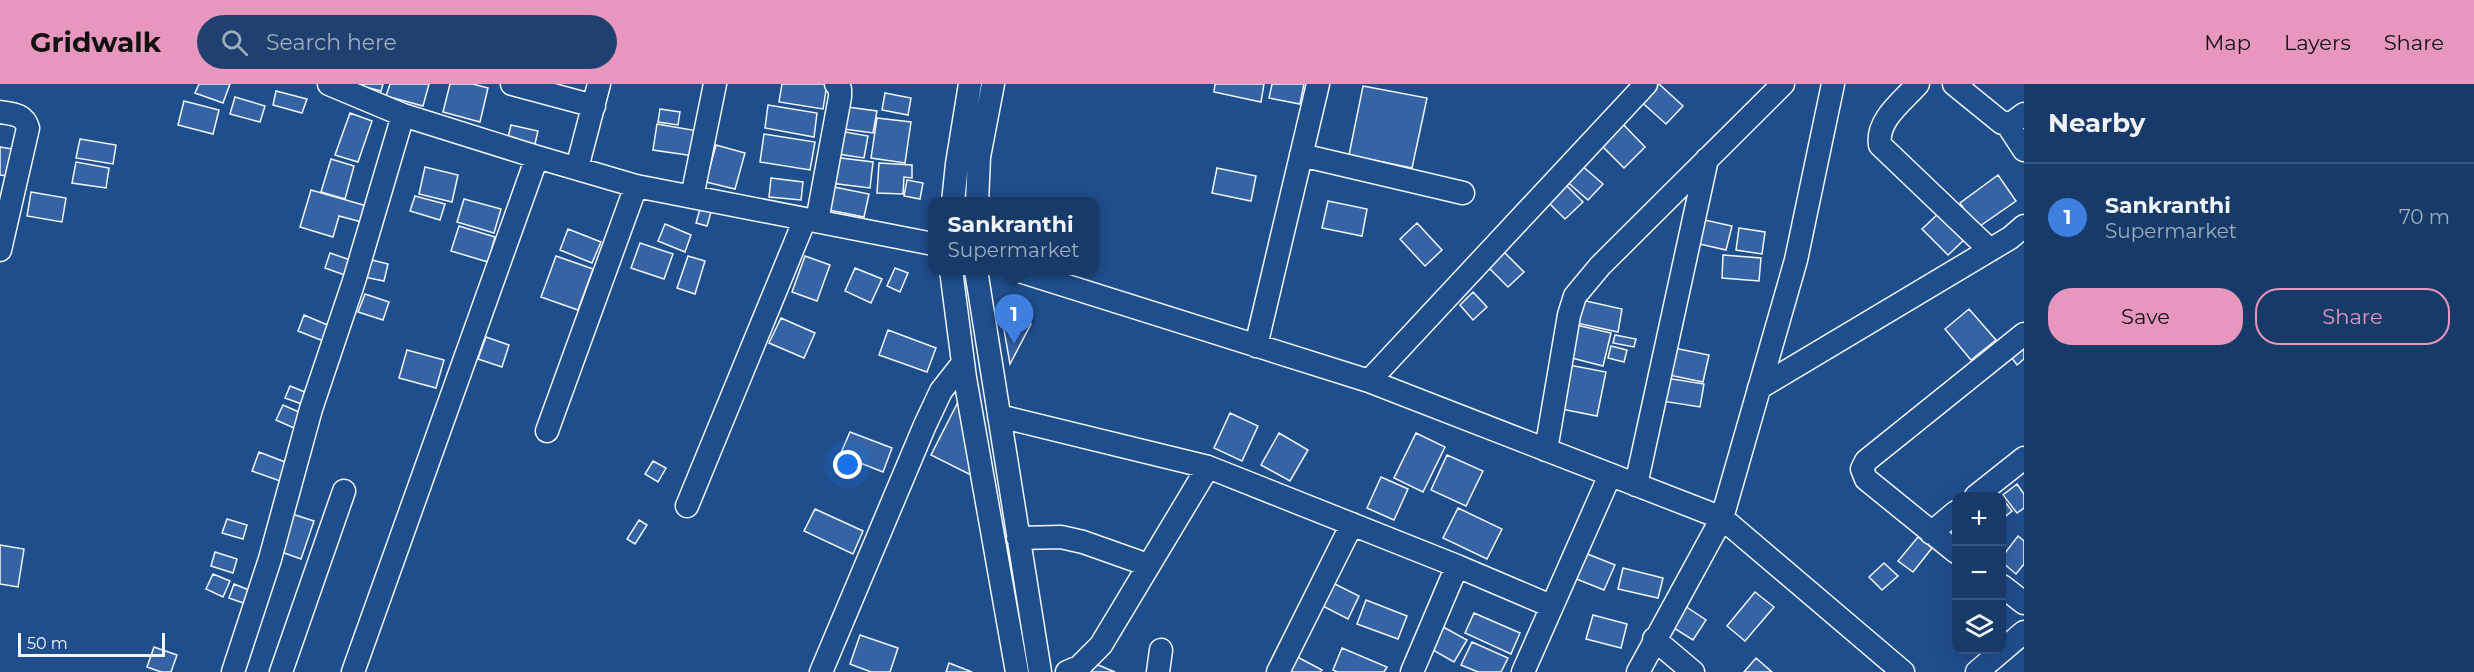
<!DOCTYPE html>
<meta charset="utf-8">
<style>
:root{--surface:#173a69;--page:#20416f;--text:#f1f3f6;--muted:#9eadc0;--line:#36547d;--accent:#e797bd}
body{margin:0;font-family:Montserrat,sans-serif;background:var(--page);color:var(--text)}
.controls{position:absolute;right:18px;bottom:18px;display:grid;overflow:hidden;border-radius:12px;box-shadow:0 6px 24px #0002}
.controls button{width:54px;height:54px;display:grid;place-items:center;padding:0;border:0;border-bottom:2px solid var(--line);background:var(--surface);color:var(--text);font:30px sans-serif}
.scale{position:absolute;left:18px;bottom:15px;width:147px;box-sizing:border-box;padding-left:6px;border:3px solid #f2f6ff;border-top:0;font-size:16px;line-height:21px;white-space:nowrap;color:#f2f6ff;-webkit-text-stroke:4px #1f4e8c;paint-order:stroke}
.you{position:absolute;left:848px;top:381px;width:21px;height:21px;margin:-15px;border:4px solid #fff;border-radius:50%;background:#1a73e8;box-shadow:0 0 0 9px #1a73e833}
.badge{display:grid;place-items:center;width:39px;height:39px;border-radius:50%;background:var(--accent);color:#fff;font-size:20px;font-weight:700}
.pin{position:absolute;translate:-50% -50px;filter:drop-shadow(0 2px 3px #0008)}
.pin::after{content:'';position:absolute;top:32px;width:21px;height:18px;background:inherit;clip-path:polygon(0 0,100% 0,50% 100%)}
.popup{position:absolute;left:928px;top:113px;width:171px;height:78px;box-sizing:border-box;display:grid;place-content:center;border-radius:12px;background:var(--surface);filter:drop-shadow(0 2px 4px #0005);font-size:20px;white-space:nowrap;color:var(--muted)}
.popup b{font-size:22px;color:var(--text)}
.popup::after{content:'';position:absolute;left:50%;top:100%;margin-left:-12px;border:12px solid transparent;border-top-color:var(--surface)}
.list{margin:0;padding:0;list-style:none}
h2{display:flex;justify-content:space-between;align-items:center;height:78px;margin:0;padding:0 24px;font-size:26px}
h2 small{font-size:20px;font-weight:400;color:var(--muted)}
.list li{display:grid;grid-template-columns:39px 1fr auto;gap:18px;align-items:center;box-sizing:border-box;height:108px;padding:0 24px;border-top:2px solid var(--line)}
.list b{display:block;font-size:22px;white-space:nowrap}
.list p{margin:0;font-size:20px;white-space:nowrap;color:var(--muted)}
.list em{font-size:20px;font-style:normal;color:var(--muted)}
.actions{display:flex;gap:12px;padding:18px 24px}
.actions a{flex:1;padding:14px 0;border:2px solid var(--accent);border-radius:24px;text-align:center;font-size:21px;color:var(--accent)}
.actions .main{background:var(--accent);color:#111}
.icon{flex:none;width:33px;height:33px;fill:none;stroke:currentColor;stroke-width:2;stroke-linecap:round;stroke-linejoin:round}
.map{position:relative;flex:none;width:2024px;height:588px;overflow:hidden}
header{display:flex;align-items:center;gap:36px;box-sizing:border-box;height:84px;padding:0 30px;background:var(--accent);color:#111}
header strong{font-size:28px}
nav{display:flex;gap:33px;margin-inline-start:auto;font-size:21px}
.search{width:420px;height:54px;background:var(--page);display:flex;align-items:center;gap:15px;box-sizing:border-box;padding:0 21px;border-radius:33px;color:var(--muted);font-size:22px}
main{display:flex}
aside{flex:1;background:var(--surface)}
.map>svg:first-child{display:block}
.building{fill:#3563a3;stroke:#f2f6ff;stroke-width:1.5}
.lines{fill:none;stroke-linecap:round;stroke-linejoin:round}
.minor-casing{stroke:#f2f6ff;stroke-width:25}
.minor{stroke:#1f4e8c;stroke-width:22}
</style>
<header>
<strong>Gridwalk</strong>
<div class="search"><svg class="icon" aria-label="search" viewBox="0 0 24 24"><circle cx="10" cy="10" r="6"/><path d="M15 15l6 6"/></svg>Search here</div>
<nav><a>Map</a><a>Layers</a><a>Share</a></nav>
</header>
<main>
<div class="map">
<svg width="2024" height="588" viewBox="0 0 2024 588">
<rect width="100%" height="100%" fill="#1f4e8c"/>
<path class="building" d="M 199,0 L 230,0 L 223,19 L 195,9 Z
M 354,0 L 383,0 L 381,7 Z
M 390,0 L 429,0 L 423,22 L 386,12 Z
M 450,0 L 473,0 L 488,4 L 480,38 L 443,28 Z
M 782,0 L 827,0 L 823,25 L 779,18 Z
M 1215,0 L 1264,0 L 1261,18 L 1214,8 Z
M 1272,0 L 1304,0 L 1300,20 L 1269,14 Z
M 1650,0 L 1659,0 L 1683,22 L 1666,40 L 1637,14 Z
M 1363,2 L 1427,14 L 1412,84 L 1349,71 Z
M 276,7 L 307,15 L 302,29 L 273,21 Z
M 885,9 L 911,14 L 908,31 L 882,26 Z
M 235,13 L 265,22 L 260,38 L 230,30 Z
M 184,17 L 219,26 L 213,50 L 178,41 Z
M 768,21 L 817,29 L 814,53 L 765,44 Z
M 840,22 L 877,27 L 873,49 L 837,44 Z
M 660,25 L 680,28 L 678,41 L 658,38 Z
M 350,29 L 372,37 L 358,78 L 335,71 Z
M 877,34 L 911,38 L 905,79 L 871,74 Z
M 1618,35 L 1645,63 L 1624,84 L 1596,56 Z
M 657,40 L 698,47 L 694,72 L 653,66 Z
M 511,41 L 538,47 L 533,68 L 506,62 Z
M 834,46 L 868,52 L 864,74 L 831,69 Z
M 764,50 L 815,58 L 810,86 L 760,78 Z
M 80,55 L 116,61 L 113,80 L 76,74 Z
M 716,61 L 745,69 L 735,105 L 706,98 Z
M 0,63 L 19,66 L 14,93 L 0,91 Z
M 833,73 L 873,78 L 870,104 L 830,99 Z
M 331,75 L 354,82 L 345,115 L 321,108 Z
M 76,78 L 109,84 L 106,104 L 72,99 Z
M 879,79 L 912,81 L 912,94 L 904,93 L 903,110 L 877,109 Z
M 1580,80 L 1603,100 L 1588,116 L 1565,96 Z
M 425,83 L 458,91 L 452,118 L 419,110 Z
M 1217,84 L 1256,92 L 1251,117 L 1212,109 Z
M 1998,91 L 2016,117 L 1977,144 L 1960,119 Z
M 771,94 L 803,98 L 801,116 L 769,113 Z
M 1560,95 L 1583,118 L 1565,135 L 1542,112 Z
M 907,96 L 923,99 L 920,115 L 904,112 Z
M 829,102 L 869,110 L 864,133 L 824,125 Z
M 311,106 L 374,124 L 369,140 L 339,132 L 333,153 L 300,143 Z
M 31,108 L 66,114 L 62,138 L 27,132 Z
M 415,112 L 445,120 L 440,136 L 410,127 Z
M 464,115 L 501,125 L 494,149 L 457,138 Z
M 1328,117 L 1367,125 L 1362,152 L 1322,144 Z
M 700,125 L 711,128 L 707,142 L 696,139 Z
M 1939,129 L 1965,155 L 1948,171 L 1922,145 Z
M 1700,135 L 1732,142 L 1726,166 L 1695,159 Z
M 1417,139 L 1442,166 L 1425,182 L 1400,155 Z
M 665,140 L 691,151 L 685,168 L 658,157 Z
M 459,142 L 495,153 L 488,178 L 451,167 Z
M 1739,144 L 1765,148 L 1762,170 L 1736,166 Z
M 568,145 L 601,158 L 592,179 L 560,166 Z
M 640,159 L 673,170 L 664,195 L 631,184 Z
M 1499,163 L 1524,188 L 1508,203 L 1483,178 Z
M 330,169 L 359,179 L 353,194 L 325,184 Z
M 1723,171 L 1761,174 L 1759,197 L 1722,194 Z
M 556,172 L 593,185 L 578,226 L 541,213 Z
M 688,172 L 705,177 L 695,210 L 677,204 Z
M 805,172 L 830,181 L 817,217 L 792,208 Z
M 368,175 L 388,180 L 384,197 L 364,193 Z
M 855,184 L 882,195 L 871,219 L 845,207 Z
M 895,184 L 908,189 L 900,208 L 887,202 Z
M 1473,208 L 1487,223 L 1473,236 L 1460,221 Z
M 365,210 L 389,218 L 383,236 L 358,228 Z
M 1577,215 L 1622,225 L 1618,248 L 1572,238 Z
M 1969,225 L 1996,256 L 1971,276 L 1945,245 Z
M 1001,229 L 1031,240 L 1010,280 Z
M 304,231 L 337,245 L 331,260 L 298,247 Z
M 781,234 L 815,249 L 804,274 L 769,259 Z
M 1572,240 L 1611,249 L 1603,282 L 1564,272 Z
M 888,246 L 936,264 L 927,288 L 879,271 Z
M 1615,251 L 1636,255 L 1634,263 L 1613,259 Z
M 486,253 L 509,261 L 502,283 L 478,275 Z
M 1611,262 L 1627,266 L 1624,278 L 1608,274 Z
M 2024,262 L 2024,275 L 2017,281 L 2009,270 Z
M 1669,263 L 1709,271 L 1703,298 L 1664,290 Z
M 407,266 L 444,276 L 436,304 L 399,294 Z
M 1569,281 L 1606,288 L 1597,332 L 1561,325 Z
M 1666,294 L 1704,300 L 1700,323 L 1662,317 Z
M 290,302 L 315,312 L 310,323 L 285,314 Z
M 959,316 L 975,379 L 969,390 L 931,371 Z
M 283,321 L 308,332 L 301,347 L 276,336 Z
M 1230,329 L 1258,342 L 1242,377 L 1214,364 Z
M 850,348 L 892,364 L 883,388 L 840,371 Z
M 1279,349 L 1308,366 L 1290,397 L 1261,381 Z
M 1416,349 L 1445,363 L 1423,408 L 1394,394 Z
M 259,368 L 293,381 L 286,399 L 252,387 Z
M 1447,371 L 1483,387 L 1466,422 L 1431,406 Z
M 653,377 L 666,384 L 658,398 L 645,390 Z
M 1381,393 L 1408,405 L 1394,436 L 1367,424 Z
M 2017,400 L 2024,410 L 2024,424 L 2017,429 L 2003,411 Z
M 2002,414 L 2012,427 L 2002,435 Z
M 1458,424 L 1502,445 L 1487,475 L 1443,454 Z
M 815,425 L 863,447 L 853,470 L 804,447 Z
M 286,428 L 314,437 L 301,475 L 273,465 Z
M 227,435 L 247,441 L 243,455 L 222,449 Z
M 639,436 L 647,441 L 635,460 L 627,455 Z
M 2018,452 L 2024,457 L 2024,480 L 2016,490 L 2002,478 L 2002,473 Z
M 1918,453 L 1932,464 L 1913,488 L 1898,477 Z
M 0,461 L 24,465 L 18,503 L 0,500 Z
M 215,468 L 237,475 L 233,489 L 211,482 Z
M 1585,469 L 1615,481 L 1604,506 L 1574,494 Z
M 1884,479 L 1898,492 L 1882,506 L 1869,493 Z
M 1623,484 L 1663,494 L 1658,514 L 1618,505 Z
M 213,490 L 230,497 L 223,513 L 206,505 Z
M 1327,496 L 1359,512 L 1348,535 L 1315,518 Z
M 234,500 L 254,508 L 249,521 L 229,514 Z
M 1755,508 L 1774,523 L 1745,557 L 1727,542 Z
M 1366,516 L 1407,532 L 1398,555 L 1357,540 Z
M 1682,520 L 1706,536 L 1693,556 L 1669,541 Z
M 1474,529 L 1520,549 L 1511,570 L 1465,549 Z
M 1593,531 L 1627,540 L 1621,564 L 1586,555 Z
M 1436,539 L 1467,556 L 1454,578 L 1424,561 Z
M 860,551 L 898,564 L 890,588 L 871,588 L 850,580 Z
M 1472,558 L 1508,574 L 1501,588 L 1478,588 L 1461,581 Z
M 154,563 L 177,571 L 171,588 L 161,588 L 147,583 Z
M 1342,564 L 1387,583 L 1384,588 L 1337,588 L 1333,586 Z
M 1290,569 L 1322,586 L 1320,588 L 1280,588 Z
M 1756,574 L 1772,588 L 1744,588 Z
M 1086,576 L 1115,588 L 1082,588 Z
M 949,579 L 972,588 L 946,588 Z"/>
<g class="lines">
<defs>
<path id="minor" d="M 329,0 L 403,31 L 537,73 L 636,102 L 933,160
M 512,0 L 594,22
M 1918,0 C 1903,17 1876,36 1880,61 L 1990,166
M 1954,0 L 2002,39 L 2012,39 L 2024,30
M 0,28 C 13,30 24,30 28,44 L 0,166
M 2007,40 L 2024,66
M 1301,71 L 1463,109
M 577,84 L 599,0
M 692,113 L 715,0
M 953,118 L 957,80 L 970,0
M 977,118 L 979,73 L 993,0
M 817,137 L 840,13 L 840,5 L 836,0
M 951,186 L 965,294 L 1017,588
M 976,186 L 1040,588
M 1016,186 L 1369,297 L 1722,434 L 1903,588
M 1256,262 L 1318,0
M 1369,297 L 1646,0
M 1759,304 L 2010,154 L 2024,142
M 999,332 L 1208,383 L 1457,482 L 1551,522
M 547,347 L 636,102
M 1546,366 L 1569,231 L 1575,212 L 1600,182 L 1783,0
M 1636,401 L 1707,75
M 1976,412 L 2024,374
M 687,422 L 805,135
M 1931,449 L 1956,428
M 1018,454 L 1061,453 L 1083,458 L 1148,481
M 1956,468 L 1866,395 L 1862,385 L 1866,377 L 2024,250
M 2002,502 L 2024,519
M 1654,555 L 1693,588
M 233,588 L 270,475 L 311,325 L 354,197 L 403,31
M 281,588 L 344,407
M 353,588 L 537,73
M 821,588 L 925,341 L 941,307 L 963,279
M 1067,588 L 1079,583 L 1101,561 L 1208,383
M 1158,588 L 1161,566
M 1278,588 L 1352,440
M 1412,588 L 1457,482
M 1523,588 L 1610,391
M 1638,588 L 1722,434 L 1796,176 L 1833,0
M 1977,588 L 2024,548"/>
</defs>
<use href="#minor" class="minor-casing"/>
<use href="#minor" class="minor"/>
</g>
</svg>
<div class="controls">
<button>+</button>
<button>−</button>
<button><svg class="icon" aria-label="layers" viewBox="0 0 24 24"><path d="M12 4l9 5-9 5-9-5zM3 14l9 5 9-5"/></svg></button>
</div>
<div class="scale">50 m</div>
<div class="you"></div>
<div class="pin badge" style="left:1014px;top:260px;background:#3f7fe0">1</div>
<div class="popup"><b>Sankranthi</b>Supermarket</div>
</div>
<aside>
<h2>Nearby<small></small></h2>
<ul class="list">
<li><span class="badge" style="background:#3f7fe0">1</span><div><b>Sankranthi</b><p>Supermarket</p></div><em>70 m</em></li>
</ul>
<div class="actions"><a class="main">Save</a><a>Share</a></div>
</aside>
</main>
